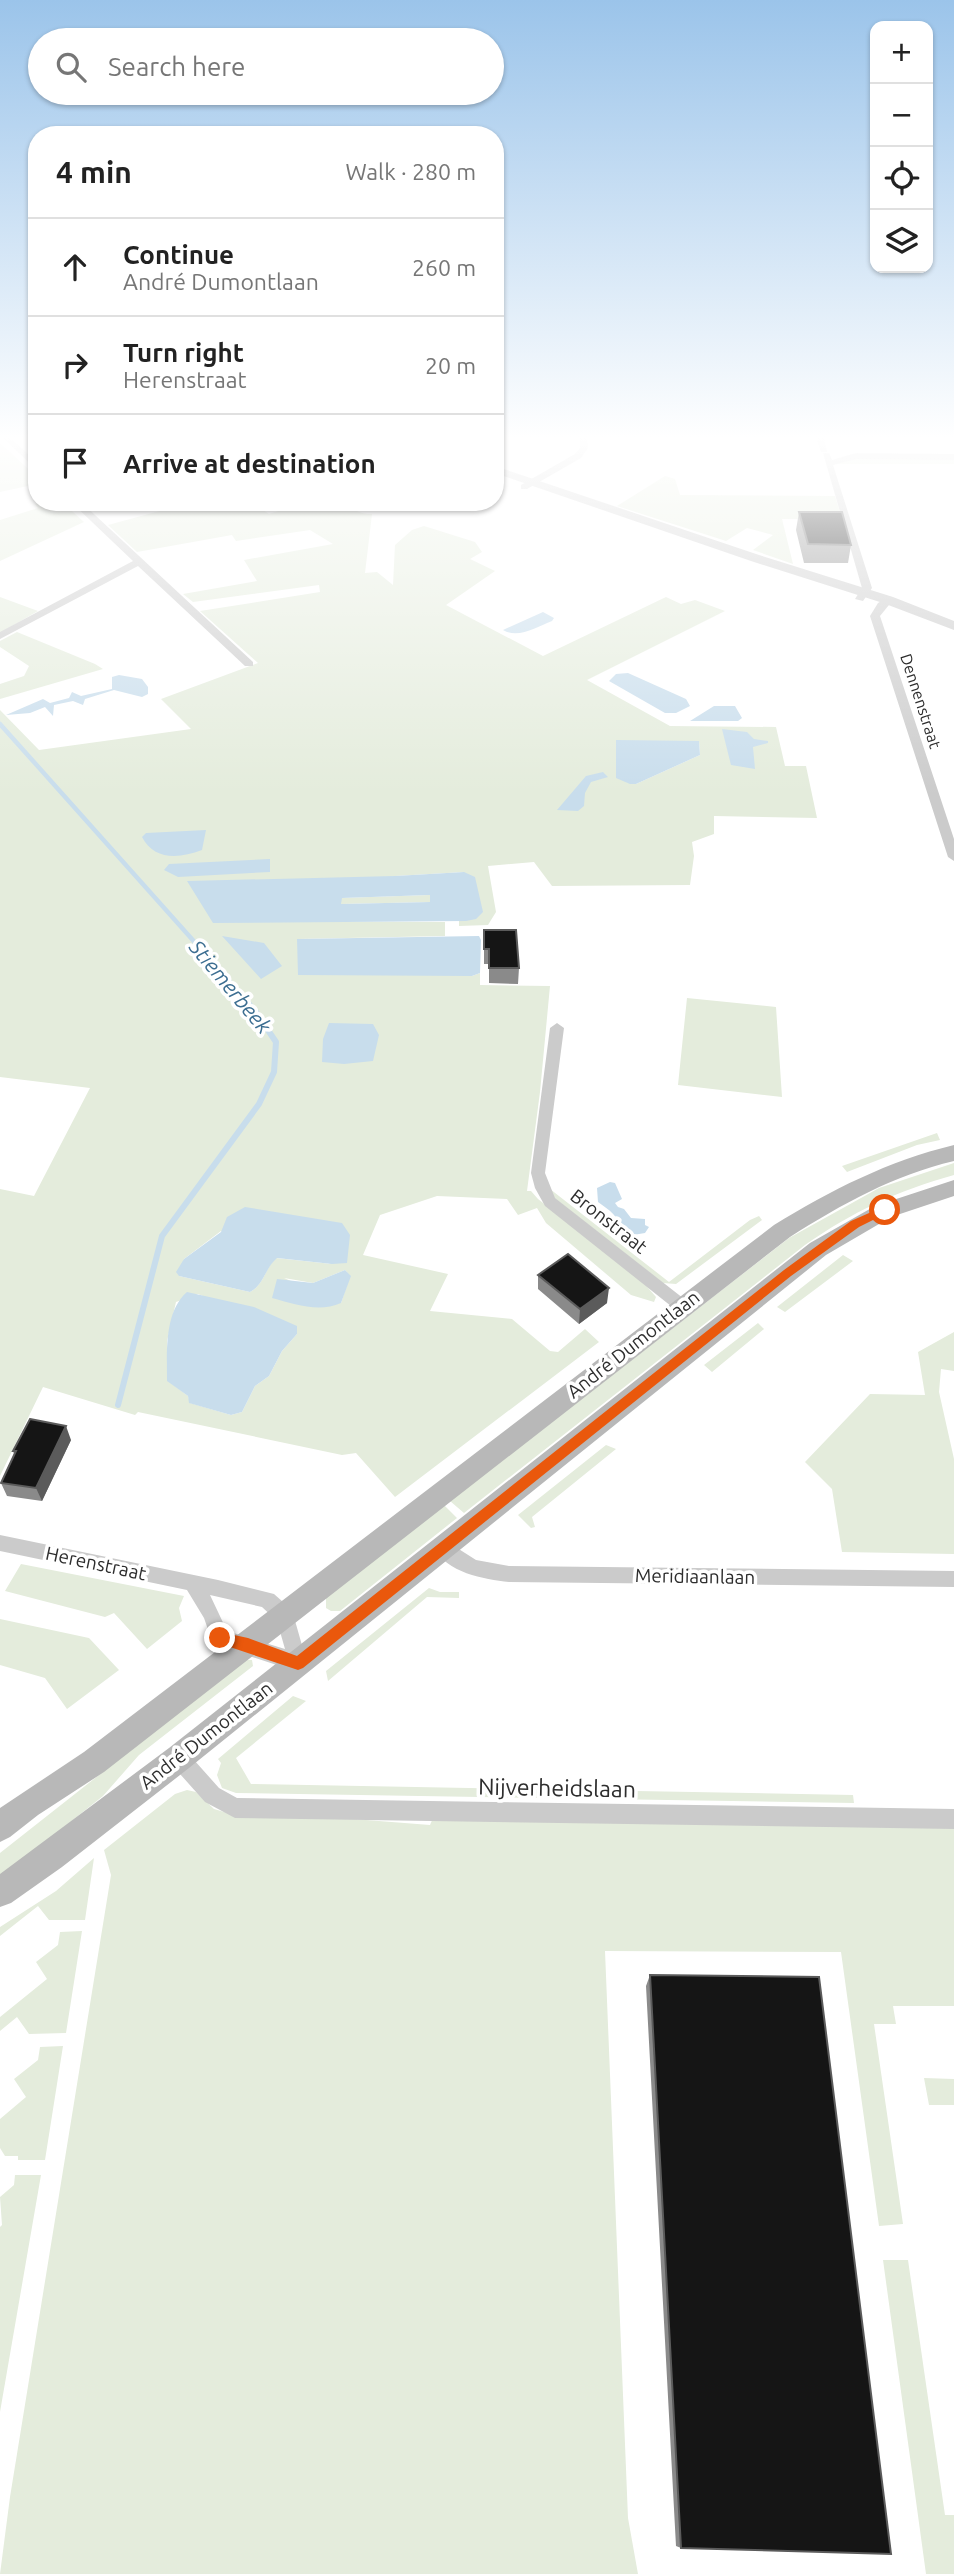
<!DOCTYPE html>
<meta charset="utf-8">
<style>
:root{--surface:#fff;--page:#f6f6f6;--text:#222;--muted:#767676;--line:#e0e0e0}
body{margin:0;font-family:Ubuntu,sans-serif;background:var(--page);color:var(--text)}
.controls{position:absolute;right:21px;top:21px;display:grid;overflow:hidden;border-radius:14px;box-shadow:0 2px 5px #0004}
.controls button{width:63px;height:63px;display:grid;place-items:center;padding:0;border:0;border-bottom:2px solid var(--line);background:var(--surface);color:var(--text);font:35px sans-serif}
.stop{position:absolute;width:21px;height:21px;margin:-16px;border:5px solid #ea580c;border-radius:50%;background:#fff}
.stop.end{background:#ea580c;border-color:#fff;box-shadow:0 2px 7px #0008}
.list{margin:0;padding:0;list-style:none}
h2{display:flex;justify-content:space-between;align-items:center;height:91px;margin:0;padding:0 28px;font-size:30px}
h2 small{font-size:23px;font-weight:400;color:var(--muted)}
.list li{display:grid;grid-template-columns:46px 1fr auto;gap:21px;align-items:center;box-sizing:border-box;height:98px;padding:0 28px;border-top:2px solid var(--line)}
.list b{display:block;font-size:26px;white-space:nowrap}
.list p{margin:0;font-size:23px;white-space:nowrap;color:var(--muted)}
.list em{font-size:23px;font-style:normal;color:var(--muted)}
.icon{flex:none;width:38px;height:38px;fill:none;stroke:currentColor;stroke-width:2;stroke-linecap:round;stroke-linejoin:round}
.map{position:relative;flex:none;width:954px;height:2574px;overflow:hidden}
.search{position:absolute;background:var(--surface);box-shadow:0 2px 5px #0004;left:28px;top:28px;width:476px;height:77px;display:flex;align-items:center;gap:18px;box-sizing:border-box;padding:0 24px;border-radius:38px;color:var(--muted);font-size:26px}
.panel{position:absolute;background:var(--surface);box-shadow:0 2px 5px #0004;left:28px;top:126px;width:476px;height:385px;border-radius:28px}
.map>svg:first-child{display:block}
.green{fill:#e4ecdc;fill-rule:evenodd}
.water{fill:#c8ddec;fill-rule:evenodd}
.lines{fill:none;stroke-linecap:round;stroke-linejoin:round}
.stream-far1{stroke:#c8ddec;stroke-width:4.5}
.stream{stroke:#c8ddec;stroke-width:6}
.minor{fill:#cbcbcb;fill-rule:evenodd}
.tertiary{fill:#cbcbcb;fill-rule:evenodd}
.secondary{fill:#b8b8b8;fill-rule:evenodd}
.wall{fill:#8a8a8a}
.shaded-wall{fill:#5b5b5b}
.building{fill:#151515;stroke:#5b5b5b;stroke-width:2}
.route{fill:#ea580c}
.labels{text-anchor:middle;stroke-width:7;stroke-linejoin:round;paint-order:stroke}
.far-street-label{font-size:16px;fill:#2e2e2e;stroke:#fff}
.street-label{font-size:19px;fill:#2e2e2e;stroke:#fff}
.water-label{font-size:21px;font-style:italic;fill:#3c6e91;stroke:#fff}
.near-street-label{font-size:23px;fill:#2e2e2e;stroke:#fff}
</style>
<div class="map">
<svg width="954" height="2574" viewBox="0 0 954 2574">
<rect width="100%" height="100%" fill="#fff"/>
<path class="green" d="M 0,443 L 37,477 L 37,484 L 0,492 Z
M 854,457 L 954,458 L 954,464 L 832,464 Z
M 665,476 L 675,479 L 680,495 L 835,496 L 842,519 L 782,519 L 793,564 L 753,550 L 773,535 L 747,528 L 726,541 L 617,506 Z
M 41,502 L 62,502 L 84,522 L 0,561 L 0,520 L 38,508 L 35,504 Z
M 193,502 L 251,502 L 269,514 C 291,507 312,499 335,502 C 349,504 357,515 372,514 L 365,573 L 377,572 L 393,585 L 395,545 L 412,530 L 424,526 L 475,542 L 482,552 L 470,559 L 495,571 L 446,605 L 543,656 L 666,597 L 681,604 L 695,600 L 725,611 L 587,680 L 670,726 L 776,727 L 785,766 L 806,766 L 817,818 L 714,816 L 714,834 L 692,842 L 694,856 L 690,885 L 552,886 L 534,862 L 488,866 L 496,912 L 488,925 L 459,926 L 459,921 L 466,921 L 464,872 L 395,876 L 212,921 L 445,922 L 445,936 L 297,939 L 472,976 L 480,973 L 480,985 L 550,986 L 540,1092 L 527,1191 L 531,1191 L 538,1199 L 643,1282 L 656,1297 L 654,1302 L 631,1295 L 546,1223 L 537,1208 L 518,1215 L 507,1199 L 437,1196 L 380,1215 L 363,1255 L 448,1274 L 430,1311 L 512,1319 L 550,1351 L 558,1352 L 585,1329 L 599,1342 L 395,1497 L 356,1453 L 342,1455 L 138,1412 L 135,1415 L 43,1387 L 0,1476 L 0,1189 L 34,1196 L 90,1088 L 0,1077 L 0,710 L 39,750 L 191,729 L 161,699 L 258,663 L 200,611 L 320,592 L 319,585 L 193,602 L 183,594 L 257,581 L 244,560 L 333,544 L 310,530 L 236,541 L 232,535 L 137,552 L 108,525 ZM 699,741 L 700,755 L 636,784 L 630,784 ZM 221,1231 L 332,1264 L 276,1258 C 265,1268 264,1285 250,1292 L 179,1276 L 184,1259 ZM 345,1270 L 350,1276 L 341,1303 L 284,1278 L 313,1283 ZM 198,1294 L 297,1334 L 282,1351 L 269,1376 L 255,1386 L 242,1412 L 231,1415 L 190,1403 L 188,1396 L 167,1380 L 167,1341 L 176,1302 Z
M 0,597 L 38,611 L 0,633 Z
M 17,632 L 95,664 L 103,669 L 0,699 L 0,684 L 24,676 L 29,666 L 0,647 L 0,641 Z
M 430,895 L 431,902 L 341,904 L 341,898 Z
M 687,998 L 776,1007 L 782,1097 L 678,1085 Z
M 937,1133 L 940,1140 L 917,1145 L 847,1172 L 842,1166 Z
M 954,1163 L 954,1175 C 899,1190 852,1212 805,1245 L 464,1513 L 450,1501 L 789,1238 L 879,1188 Z
M 550,1189 L 669,1282 L 750,1220 L 759,1216 L 762,1220 L 676,1284 L 663,1283 L 548,1193 Z
M 843,1255 L 853,1261 L 785,1312 L 777,1307 Z
M 758,1323 L 764,1329 L 712,1372 L 704,1365 Z
M 954,1332 L 954,1371 L 941,1369 L 939,1392 L 954,1459 L 954,1554 L 842,1552 L 832,1489 L 805,1462 L 870,1394 L 925,1395 L 918,1352 Z
M 606,1445 L 616,1449 L 532,1517 L 535,1527 L 531,1528 L 518,1515 Z
M 444,1505 L 457,1518 L 340,1611 L 331,1611 L 326,1608 L 326,1598 Z
M 21,1564 L 184,1596 L 179,1608 L 182,1621 L 147,1649 L 114,1613 L 105,1617 L 5,1591 Z
M 429,1588 L 440,1592 L 459,1592 L 459,1598 L 427,1597 L 328,1681 L 326,1671 Z
M 0,1619 L 89,1638 L 119,1670 L 67,1709 L 45,1678 L 0,1665 Z
M 245,1660 L 252,1660 L 253,1666 L 139,1755 L 103,1796 L 0,1878 L 0,1853 Z
M 293,1696 L 306,1701 L 236,1758 L 251,1784 L 853,1795 L 854,1803 L 236,1793 L 222,1788 L 217,1775 L 221,1763 L 218,1759 Z
M 187,1790 L 196,1792 L 214,1809 L 231,1814 L 302,1815 L 430,1825 L 433,1818 L 954,1825 L 954,2006 L 893,2006 L 896,2024 L 874,2024 L 903,2224 L 879,2226 L 841,1952 L 605,1951 L 628,2518 L 638,2574 L 0,2574 L 10,2497 L 111,1875 L 104,1850 L 175,1794 Z
M 94,1858 L 85,1920 L 49,1920 L 38,1906 L 0,1936 L 0,1927 L 56,1891 Z
M 82,1931 L 66,2033 L 29,2034 L 17,2017 L 0,2031 L 0,2017 L 47,1979 L 36,1962 L 58,1945 L 60,1932 Z
M 63,2046 L 45,2160 L 18,2160 L 18,2156 L 5,2156 L 0,2148 L 0,2119 L 26,2097 L 14,2079 L 38,2060 L 40,2047 Z
M 924,2078 L 954,2079 L 954,2105 L 929,2105 Z
M 15,2175 L 41,2175 L 0,2412 L 0,2227 L 2,2225 L 0,2197 L 14,2185 Z
M 883,2260 L 908,2260 L 945,2515 L 954,2515 L 954,2574 L 926,2574 Z"/>
<path class="water" d="M 543,612 L 554,618 L 552,621 C 537,627 518,639 503,630 Z
M 628,673 L 686,699 L 690,706 L 676,713 L 665,713 L 609,681 L 616,674 Z
M 119,675 L 142,679 L 148,687 L 148,694 L 142,697 L 114,690 L 85,699 L 83,705 L 73,701 L 54,705 L 53,716 L 45,707 L 30,713 L 6,715 L 43,699 L 50,703 L 69,698 L 72,692 L 81,696 L 112,689 L 112,677 Z
M 714,706 L 735,706 L 742,718 L 738,721 L 690,721 Z
M 722,729 L 747,732 L 754,739 L 768,741 L 768,743 L 753,747 L 755,769 L 731,765 Z
M 616,740 L 699,741 L 700,755 L 636,784 L 630,784 L 616,778 Z
M 603,772 L 608,777 L 591,782 L 585,793 L 584,806 L 578,811 L 557,810 L 586,776 Z
M 206,830 L 202,850 C 178,859 154,860 142,837 L 146,833 Z
M 270,859 L 270,872 L 178,877 L 164,870 L 169,864 Z
M 464,872 L 475,877 L 483,912 L 476,919 L 466,921 L 213,923 L 187,881 L 395,876 ZM 430,895 L 430,902 L 341,904 L 342,898 Z
M 222,936 L 264,943 L 282,966 L 261,979 Z
M 479,936 L 481,940 L 480,973 L 472,976 L 298,975 L 297,939 Z
M 329,1023 L 373,1024 L 379,1035 L 373,1061 L 344,1064 L 322,1062 L 323,1039 Z
M 610,1182 L 615,1183 L 622,1199 L 615,1203 L 618,1207 L 624,1209 L 631,1218 L 645,1219 L 645,1225 L 649,1227 L 645,1233 L 627,1236 L 621,1232 C 621,1217 609,1210 598,1202 L 597,1188 Z
M 245,1207 L 342,1223 L 350,1235 L 347,1263 L 332,1264 L 277,1258 C 265,1268 264,1285 250,1292 L 179,1276 L 176,1272 L 184,1259 L 221,1232 L 227,1217 Z
M 345,1270 L 351,1276 L 341,1303 C 319,1313 294,1304 272,1298 L 277,1279 L 313,1283 Z
M 187,1292 L 254,1307 L 297,1326 L 297,1334 L 282,1351 L 269,1376 L 255,1386 L 242,1412 L 231,1415 L 189,1403 L 188,1396 L 167,1381 C 167,1352 164,1312 187,1292 Z"/>
<g class="lines">
<path class="stream-far1" d="M 0,724 L 257,1012"/>
<path class="stream" d="M 118,1405 L 162,1236 L 259,1104 L 274,1072 L 276,1042 L 255,1011"/>
<path class="minor" d="M 0,435 L 7,435 L 37,462 L 37,470 Z
M 579,435 L 587,435 L 588,448 L 581,458 L 527,489 L 521,489 L 521,485 L 575,454 L 580,448 Z
M 815,435 L 823,435 L 827,452 L 821,452 Z
M 823,453 L 829,453 L 832,460 L 856,453 L 954,454 L 954,460 L 856,459 L 833,465 L 872,588 L 863,601 L 855,599 L 862,588 Z
M 71,502 L 81,502 L 253,662 L 253,666 L 245,666 L 138,566 L 0,639 L 0,632 L 133,561 Z
M 888,597 L 893,600 L 880,616 L 954,839 L 954,861 L 948,857 L 870,616 L 878,603 Z
M 557,1023 L 564,1028 L 545,1173 L 555,1198 L 688,1302 L 690,1306 L 688,1310 L 676,1310 L 545,1206 L 535,1188 L 531,1173 L 550,1028 Z
M 0,1535 L 218,1580 L 274,1594 L 292,1610 L 307,1663 L 305,1669 L 298,1672 L 213,1644 L 204,1618 L 187,1590 L 0,1551 ZM 210,1595 L 262,1607 L 277,1621 L 285,1649 L 227,1631 Z
M 443,1539 L 476,1560 L 509,1566 L 954,1571 L 954,1587 L 509,1582 C 484,1579 446,1573 434,1547 L 437,1541 Z
M 179,1748 L 186,1751 L 219,1788 L 237,1798 L 954,1809 L 954,1829 L 235,1818 L 205,1802 L 172,1765 L 169,1758 L 172,1751 Z"/>
<path class="tertiary" d="M 495,466 L 759,555 L 893,597 L 954,621 L 954,630 L 883,603 L 751,561 L 495,473 Z"/>
<path class="secondary" d="M 954,1145 L 954,1161 C 894,1175 842,1204 790,1237 L 104,1772 L 38,1815 L 10,1837 L 0,1842 L 0,1808 L 84,1752 L 774,1225 C 831,1190 888,1161 954,1145 Z
M 954,1180 L 954,1196 L 891,1217 L 826,1255 L 189,1768 L 62,1867 L 11,1903 L 0,1907 L 0,1874 L 169,1748 L 810,1243 L 875,1206 Z"/>
</g>
<path class="wall" d="M 799,512 L 851,545 L 848,563 L 804,563 L 796,530 Z
M 484,930 L 519,968 L 518,984 L 489,983 L 489,964 L 484,964 Z
M 538,1275 L 607,1303 L 579,1324 L 538,1289 Z
M 71,1440 L 42,1501 L 7,1496 L 1,1483 L 14,1454 L 13,1451 Z
M 650,1975 L 681,2548 L 676,2546 L 646,1986 Z"/>
<path class="shaded-wall" d="M 609,1288 L 607,1303 L 579,1324 L 580,1309 Z
M 66,1426 L 71,1440 L 42,1501 L 36,1488 Z"/>
<path class="building" d="M 799,512 L 842,512 L 851,545 L 808,544 Z
M 484,930 L 516,930 L 519,968 L 489,968 L 489,949 L 484,949 Z
M 568,1254 L 609,1288 L 580,1309 L 538,1275 Z
M 30,1419 L 66,1426 L 36,1488 L 1,1483 L 16,1451 L 13,1451 Z
M 650,1975 L 819,1977 L 891,2554 L 681,2548 Z"/>
<linearGradient id="sky" x2="0" y2="1"><stop stop-color="#9bc4ea"/><stop offset="0.55" stop-color="#fff"/><stop offset="1" stop-color="#fff" stop-opacity="0"/></linearGradient>
<rect width="954" height="795" fill="url(#sky)"/>
<path class="route" d="M 885,1206 L 889,1207 L 889,1212 L 859,1227 L 791,1276 L 303,1668 L 298,1670 L 215,1642 L 213,1638 L 220,1632 L 248,1638 L 297,1656 L 784,1270 L 851,1221 Z"/>
<g class="labels">
<g class="far-street-label">
<text transform="translate(921 701) rotate(72)" y="6">Dennenstraat</text>
</g>
<g class="street-label">
<text transform="translate(609 1221) rotate(38)" y="7">Bronstraat</text>
<text transform="translate(633 1344) rotate(-38)" y="7">André Dumontlaan</text>
<text transform="translate(96 1563) rotate(12)" y="7">Herenstraat</text>
<text transform="translate(695 1576) rotate(1)" y="7">Meridiaanlaan</text>
<text transform="translate(206 1735) rotate(-38)" y="7">André Dumontlaan</text>
</g>
<g class="water-label">
<text transform="translate(230 987) rotate(50)" y="7">Stiemerbeek</text>
</g>
<g class="near-street-label">
<text transform="translate(557 1788) rotate(1)" y="8">Nijverheidslaan</text>
</g>
</g>
</svg>
<div class="controls">
<button>+</button>
<button>−</button>
<button><svg class="icon" aria-label="locate" viewBox="0 0 24 24"><circle cx="12" cy="12" r="6"/><path d="M12 2v4M12 18v4M2 12h4M18 12h4"/></svg></button>
<button><svg class="icon" aria-label="layers" viewBox="0 0 24 24"><path d="M12 4l9 5-9 5-9-5zM3 14l9 5 9-5"/></svg></button>
</div>
<div class="stop" style="left:885px;top:1210px"></div>
<div class="stop end" style="left:220px;top:1638px"></div>
<div class="search"><svg class="icon" aria-label="search" viewBox="0 0 24 24"><circle cx="10" cy="10" r="6"/><path d="M15 15l6 6"/></svg>Search here</div>
<section class="panel">
<h2>4 min<small>Walk · 280 m</small></h2>
<ul class="list">
<li><svg class="icon" aria-label="ahead" viewBox="0 0 24 24"><path d="M12 20V5M6 11l6-6 6 6"/></svg><div><b>Continue</b><p>André Dumontlaan</p></div><em>260 m</em></li>
<li><svg class="icon" aria-label="right" viewBox="0 0 24 24"><path d="M7 20v-9h11M14 6l5 5-5 5"/></svg><div><b>Turn right</b><p>Herenstraat</p></div><em>20 m</em></li>
<li><svg class="icon" aria-label="arrive" viewBox="0 0 24 24"><path d="M6 21V4h12l-3 4 3 4H6"/></svg><div><b>Arrive at destination</b></div></li>
</ul>
</section>
</div>
